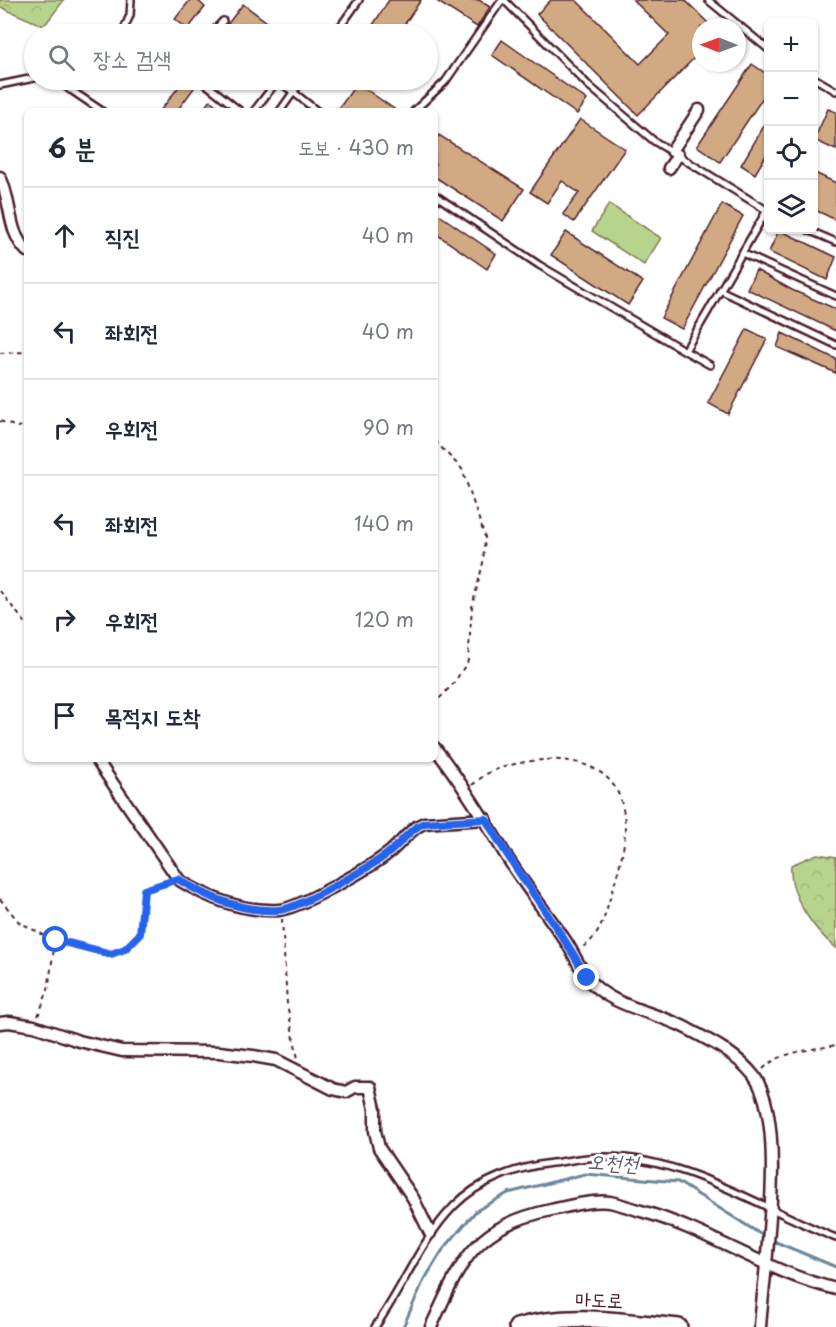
<!DOCTYPE html>
<html lang="ko">
<meta charset="utf-8">
<style>
:root{--surface:#fff;--page:#f2f2f3;--text:#1f2937;--muted:#747a83;--line:#e0e1e3}
body{margin:0;font-family:"Playpen Sans","Poor Story",sans-serif;background:var(--page);color:var(--text)}
.controls{position:absolute;right:18px;top:18px;display:grid;overflow:hidden;border-radius:9px;box-shadow:0 2px 4px #0004}
.controls button{width:54px;height:54px;display:grid;place-items:center;padding:0;border:0;border-bottom:2px solid var(--line);background:var(--surface);color:var(--text);font:30px sans-serif}
.compass{position:absolute;left:692px;top:18px;width:54px;height:54px;border-radius:50%;background:var(--surface);box-shadow:0 2px 4px #0004;rotate:271deg}
.stop{position:absolute;width:18px;height:18px;margin:-14px;border:4px solid #2563eb;border-radius:50%;background:#fff}
.stop.end{background:#2563eb;border-color:#fff;box-shadow:0 2px 6px #0008}
.list{margin:0;padding:0;list-style:none}
h2{display:flex;justify-content:space-between;align-items:center;height:78px;margin:0;padding:0 24px;font-size:26px}
h2 small{font-size:20px;font-weight:400;color:var(--muted)}
.list li{display:grid;grid-template-columns:39px 1fr auto;gap:18px;align-items:center;box-sizing:border-box;height:96px;padding:0 24px;border-top:2px solid var(--line)}
.list b{display:block;font-size:22px;white-space:nowrap}
.list em{font-size:20px;font-style:normal;color:var(--muted)}
.icon{flex:none;width:33px;height:33px;fill:none;stroke:currentColor;stroke-width:2;stroke-linecap:round;stroke-linejoin:round}
.map{position:relative;flex:none;width:836px;height:1327px;overflow:hidden}
.search{position:absolute;background:var(--surface);box-shadow:0 2px 4px #0004;left:24px;top:24px;width:414px;height:66px;display:flex;align-items:center;gap:15px;box-sizing:border-box;padding:0 21px;border-radius:33px;color:var(--muted);font-size:22px}
.panel{position:absolute;background:var(--surface);box-shadow:0 2px 4px #0004;left:24px;top:108px;width:414px;height:654px;border-radius:9px}
.map>svg:first-child{display:block}
.forest{fill:url(#forest-crowns);stroke:#817a5c;stroke-width:1.5}
.garden{fill:#b8d48c;stroke:#817a5c;stroke-width:1.5}
.lines{fill:none;stroke-linecap:round;stroke-linejoin:round}
.stream{stroke:#6c869a;stroke-width:3}
.building{fill:#d1aa83;stroke:#4a1f2b;stroke-width:1.5}
.lane-casing{stroke:#4a1f2b;stroke-width:10}
.street-casing{stroke:#4a1f2b;stroke-width:15}
.secondary-casing{stroke:#4a1f2b;stroke-width:20}
.path{stroke:#4a1f2b;stroke-width:2;stroke-dasharray:4.5 4.5;stroke-linecap:butt}
.lane{stroke:#fff;stroke-width:5}
.street{stroke:#fff;stroke-width:10}
.secondary{stroke:#fff;stroke-width:15}
.route{stroke:#2563eb;stroke-width:8}
.labels{text-anchor:middle;stroke-width:5;stroke-linejoin:round;paint-order:stroke}
.street-label{font-size:20px;fill:#4a1f2b;stroke:#fff}
.water-label{font-size:21px;font-style:italic;fill:#5e5b6c;stroke:#fff}
</style>
<div class="map">
<svg width="836" height="1327" viewBox="0 0 836 1327">
<defs>
<pattern id="forest-crowns" width="20" height="18" patternUnits="userSpaceOnUse" patternTransform="scale(1.5)"><rect width="20" height="18" fill="#b8d48c"/><path d="M2 6a3 3 0 1 1 6 0M12 15a3 3 0 1 1 6 0" fill="none" stroke="#a0b679"/></pattern>
</defs>
<rect width="100%" height="100%" fill="#fff"/>
<filter id="ink" filterUnits="userSpaceOnUse"><feTurbulence type="fractalNoise" baseFrequency=".0167" numOctaves="2"/><feDisplacementMap in="SourceGraphic" scale="12" xChannelSelector="R" yChannelSelector="G"/><feConvolveMatrix kernelMatrix="1 2 1 2 8 2 1 2 1" color-interpolation-filters="sRGB"/></filter>
<g filter="url(#ink)">
<path class="forest" d="M 0,0 L 64,0 L 44,26 L 0,7 Z
M 817,854 L 836,857 L 836,948 C 814,930 788,895 791,865 Z"/>
<path class="garden" d="M 609,204 L 661,238 L 644,265 L 592,231 Z"/>
<g class="lines">
<path class="stream" d="M 771,1240 L 836,1267
M 403,1327 L 423,1282 L 442,1251 L 476,1211 L 508,1193 L 585,1174 L 678,1182 L 765,1237"/>
</g>
<path class="building" d="M 190,0 L 197,0 L 205,7 L 188,29 L 175,19 Z
M 389,0 L 421,0 L 398,34 L 381,34 L 371,28 Z
M 435,0 L 479,0 L 490,7 L 477,27 Z
M 551,0 L 576,0 L 640,64 L 669,35 L 633,0 L 685,0 L 712,27 L 701,27 L 701,51 L 638,115 L 537,14 Z
M 243,4 L 283,34 L 220,34 Z
M 502,40 L 587,100 L 577,114 L 492,55 Z
M 752,64 L 768,75 L 768,90 L 720,162 L 697,146 Z
M 184,80 L 194,88 L 177,111 L 160,111 Z
M 357,83 L 397,111 L 337,111 Z
M 210,100 L 223,111 L 202,111 Z
M 828,109 L 836,112 L 836,150 L 814,140 Z
M 580,119 L 625,149 L 574,222 L 563,214 L 579,193 L 562,181 L 547,203 L 530,192 Z
M 768,119 L 768,152 L 755,174 L 741,165 Z
M 435,135 L 438,137 L 439,135 L 524,189 L 503,221 L 435,177 Z
M 813,172 L 836,183 L 836,220 L 813,209 Z
M 722,204 L 743,216 L 682,329 L 661,318 Z
M 435,212 L 496,254 L 487,269 L 435,233 Z
M 779,230 L 836,257 L 827,280 L 769,252 Z
M 566,232 L 643,282 L 628,305 L 551,255 Z
M 756,270 L 792,290 L 836,309 L 836,331 L 747,289 Z
M 747,329 L 767,339 L 728,414 L 708,403 Z
M 782,333 L 836,359 L 836,373 L 777,347 Z"/>
<g class="lines">
<defs>
<path id="lane" d="M 504,0 L 588,85 L 654,141 L 768,211
M 708,0 L 768,49
M 122,34 L 130,15 L 131,0
M 211,34 L 223,21
M 335,34 L 359,0
M 814,78 L 836,91
M 47,80 L 65,86 L 102,111
M 201,80 L 240,111
M 0,85 L 34,78
M 70,90 L 81,80
M 254,111 L 278,80 L 317,111
M 280,111 L 302,80
M 414,111 L 445,82 L 502,0
M 435,195 L 539,265 L 685,351 L 767,210
M 808,230 L 836,242
M 742,253 L 836,296
M 720,290 L 836,345
M 685,351 L 710,365
M 375,1327 C 403,1288 420,1241 454,1206 C 479,1180 518,1167 552,1163 C 568,1161 585,1157 602,1157 C 682,1155 763,1209 836,1238"/>
<path id="street" d="M 672,151 L 699,110
M 669,168 L 678,155
M 0,177 C 12,201 7,232 27,251
M 435,748 C 461,782 483,817 505,854 C 523,883 545,911 565,940 C 573,952 579,967 588,979 C 611,1007 653,1011 684,1027 C 709,1040 736,1053 754,1076 C 788,1122 764,1269 760,1327
M 96,759 L 179,880 C 208,898 244,912 279,910 C 298,909 369,868 386,855 C 400,845 409,829 424,823 L 486,819
M 0,1023 L 9,1022 L 34,1026 L 79,1041 L 122,1051 L 219,1052 L 253,1056 L 276,1060 L 333,1089 L 346,1092 L 355,1087 L 370,1087 L 375,1109 L 375,1131 L 379,1148 L 413,1198 L 430,1233
M 431,1327 C 462,1260 473,1227 551,1210 C 569,1206 591,1200 610,1202 C 620,1204 631,1208 641,1211 C 709,1230 768,1273 836,1289"/>
<path id="secondary" d="M 517,1327 C 569,1311 626,1322 679,1327"/>
</defs>
<use href="#lane" class="lane-casing"/>
<use href="#street" class="street-casing"/>
<use href="#secondary" class="secondary-casing"/>
<path class="path" d="M 0,353 L 27,352
M 0,421 L 17,427 L 27,425
M 435,441 L 462,469 L 485,537 L 483,563 L 472,607 L 468,661 L 454,683 L 435,703
M 0,591 L 27,625
M 472,785 C 479,780 487,772 495,770 C 535,755 606,750 621,801 C 631,833 620,865 611,895 C 604,916 602,936 581,948
M 0,899 L 19,922 L 55,941 L 111,954 L 125,949 L 140,934 L 144,890 L 167,883
M 282,919 L 287,1004 L 298,1059
M 38,1016 L 48,990 L 55,941
M 763,1069 C 780,1051 812,1050 836,1045"/>
<use href="#lane" class="lane"/>
<use href="#street" class="street"/>
<use href="#secondary" class="secondary"/>
</g>
</g>
<g class="lines" filter="url(#ink)">
<path class="route" d="M 56,940 L 111,954 L 125,949 L 140,934 L 144,890 L 178,879 C 208,898 243,912 279,910 C 298,909 368,868 386,855 C 400,845 409,829 424,823 L 486,819 C 516,874 557,922 587,978"/>
</g>
<g class="labels">
<g class="street-label">
<text transform="translate(599 1300) rotate(2)" y="7">마도로</text>
</g>
<g class="water-label">
<text transform="translate(613 1163) rotate(3)" y="7">오천천</text>
</g>
</g>
</svg>
<div class="controls">
<button>+</button>
<button>−</button>
<button><svg class="icon" aria-label="locate" viewBox="0 0 24 24"><circle cx="12" cy="12" r="6"/><path d="M12 2v4M12 18v4M2 12h4M18 12h4"/></svg></button>
<button><svg class="icon" aria-label="layers" viewBox="0 0 24 24"><path d="M12 4l9 5-9 5-9-5zM3 14l9 5 9-5"/></svg></button>
</div>
<svg class="compass" viewBox="-18 -18 36 36"><path d="M0-13l5 13h-10z" fill="#e53935"/><path d="M0 13l5-13h-10z" fill="#747a83"/></svg>
<div class="stop" style="left:56px;top:940px"></div>
<div class="stop end" style="left:587px;top:978px"></div>
<div class="search"><svg class="icon" aria-label="search" viewBox="0 0 24 24"><circle cx="10" cy="10" r="6"/><path d="M15 15l6 6"/></svg>장소 검색</div>
<section class="panel">
<h2>6 분<small>도보 · 430 m</small></h2>
<ul class="list">
<li><svg class="icon" aria-label="ahead" viewBox="0 0 24 24"><path d="M12 20V5M6 11l6-6 6 6"/></svg><div><b>직진</b></div><em>40 m</em></li>
<li><svg class="icon" aria-label="left" viewBox="0 0 24 24"><path d="M17 20v-9H6M10 6l-5 5 5 5"/></svg><div><b>좌회전</b></div><em>40 m</em></li>
<li><svg class="icon" aria-label="right" viewBox="0 0 24 24"><path d="M7 20v-9h11M14 6l5 5-5 5"/></svg><div><b>우회전</b></div><em>90 m</em></li>
<li><svg class="icon" aria-label="left" viewBox="0 0 24 24"><path d="M17 20v-9H6M10 6l-5 5 5 5"/></svg><div><b>좌회전</b></div><em>140 m</em></li>
<li><svg class="icon" aria-label="right" viewBox="0 0 24 24"><path d="M7 20v-9h11M14 6l5 5-5 5"/></svg><div><b>우회전</b></div><em>120 m</em></li>
<li><svg class="icon" aria-label="arrive" viewBox="0 0 24 24"><path d="M6 21V4h12l-3 4 3 4H6"/></svg><div><b>목적지 도착</b></div></li>
</ul>
</section>
</div>
